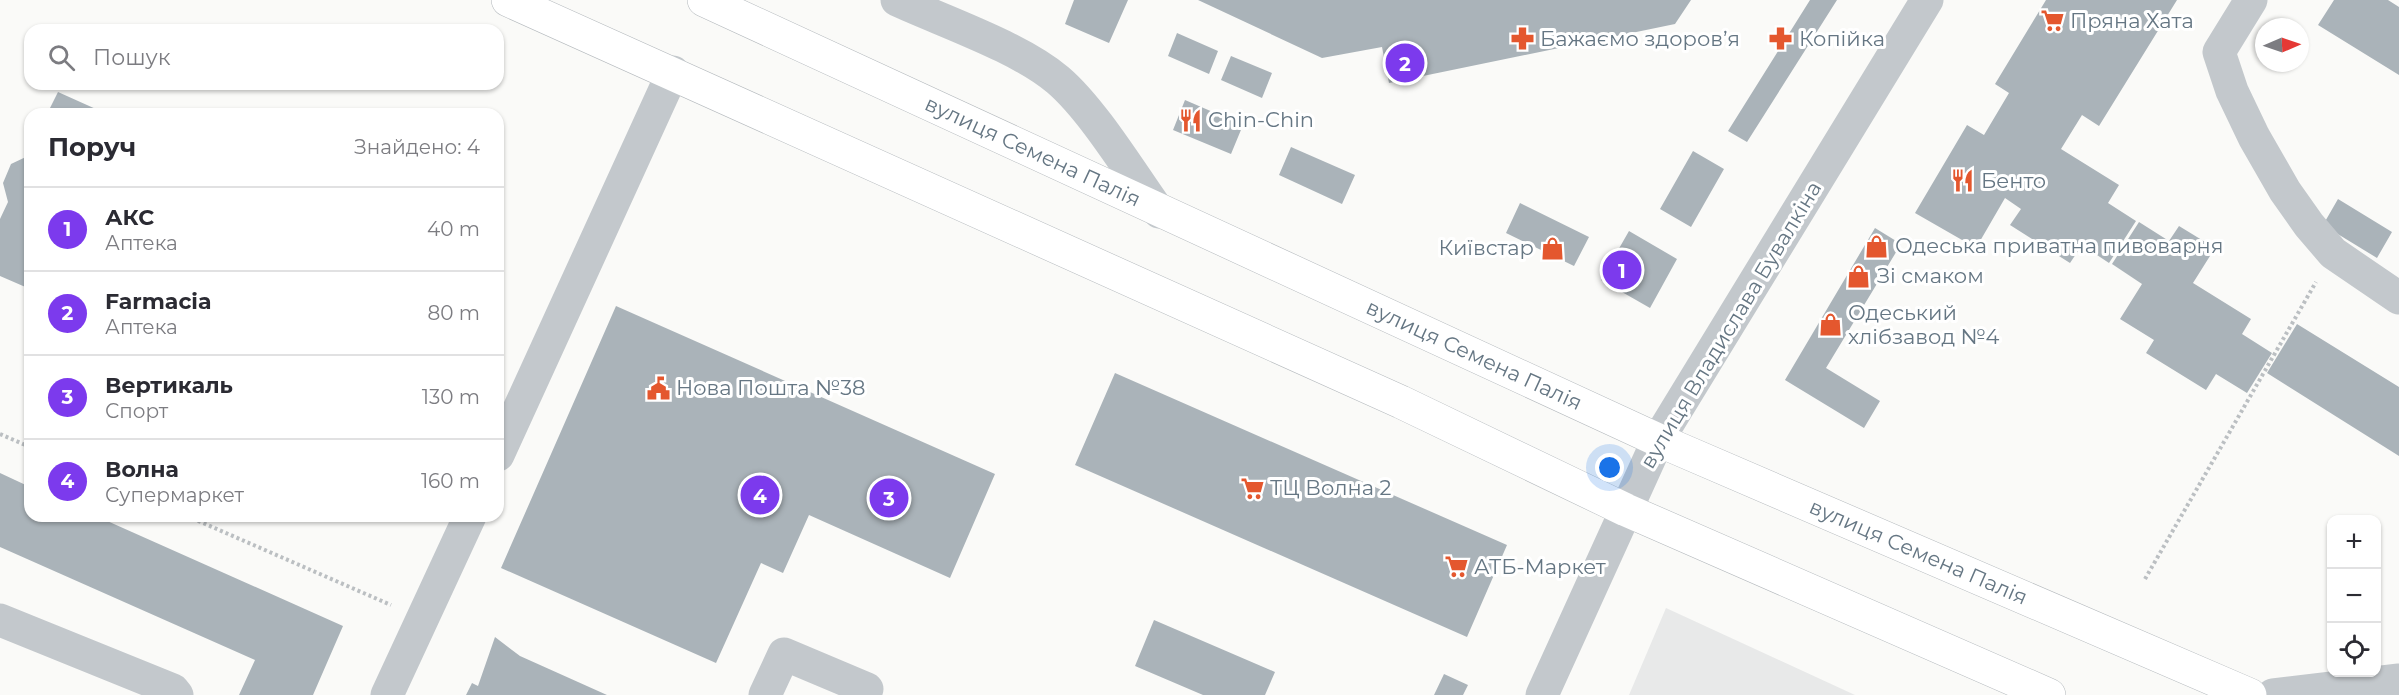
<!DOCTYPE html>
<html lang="uk">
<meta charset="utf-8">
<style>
:root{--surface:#fff;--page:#f7f7f7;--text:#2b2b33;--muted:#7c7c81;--line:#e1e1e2;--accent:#7c3aed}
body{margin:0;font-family:Montserrat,sans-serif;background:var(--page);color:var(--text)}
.controls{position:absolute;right:18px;bottom:18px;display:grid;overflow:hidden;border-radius:12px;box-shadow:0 2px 4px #0004}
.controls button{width:54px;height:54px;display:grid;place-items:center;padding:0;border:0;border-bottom:2px solid var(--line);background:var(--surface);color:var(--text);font:30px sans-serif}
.compass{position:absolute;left:2255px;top:18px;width:54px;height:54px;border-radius:50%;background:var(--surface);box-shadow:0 2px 4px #0004;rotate:88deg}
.you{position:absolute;left:1610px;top:468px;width:21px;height:21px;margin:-15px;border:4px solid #fff;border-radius:50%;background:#1a73e8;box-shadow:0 0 0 9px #1a73e833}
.badge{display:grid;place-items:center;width:39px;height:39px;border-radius:50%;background:var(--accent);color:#fff;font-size:20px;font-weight:700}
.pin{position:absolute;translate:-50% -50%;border:3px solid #fff;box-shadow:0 2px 6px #0006}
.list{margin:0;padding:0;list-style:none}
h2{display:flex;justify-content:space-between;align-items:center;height:78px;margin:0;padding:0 24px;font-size:26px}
h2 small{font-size:20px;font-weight:400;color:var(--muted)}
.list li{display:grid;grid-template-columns:39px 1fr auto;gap:18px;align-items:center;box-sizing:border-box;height:84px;padding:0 24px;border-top:2px solid var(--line)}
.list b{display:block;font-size:22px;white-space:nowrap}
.list p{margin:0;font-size:20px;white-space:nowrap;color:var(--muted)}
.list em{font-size:20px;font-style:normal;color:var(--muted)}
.icon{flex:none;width:33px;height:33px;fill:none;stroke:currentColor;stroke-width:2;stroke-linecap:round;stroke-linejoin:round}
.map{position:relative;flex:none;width:2399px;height:695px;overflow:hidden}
.search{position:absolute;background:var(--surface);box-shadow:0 2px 4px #0004;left:24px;top:24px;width:480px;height:66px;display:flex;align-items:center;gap:15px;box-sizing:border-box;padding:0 21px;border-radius:18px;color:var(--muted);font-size:22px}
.panel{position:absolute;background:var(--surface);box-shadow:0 2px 4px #0004;left:24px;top:108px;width:480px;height:414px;border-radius:18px}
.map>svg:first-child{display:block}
.built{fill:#e8e9e9}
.building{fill:#aab3b9}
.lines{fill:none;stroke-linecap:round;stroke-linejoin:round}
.major-casing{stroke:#b5babe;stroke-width:34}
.path{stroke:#bbbfc2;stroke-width:4;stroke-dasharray:3 3;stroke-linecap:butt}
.minor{stroke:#c3c8cc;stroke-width:33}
.major{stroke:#fff;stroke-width:33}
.labels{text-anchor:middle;stroke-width:6;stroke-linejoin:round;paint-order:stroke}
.poi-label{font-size:21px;fill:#657683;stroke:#fff;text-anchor:start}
.street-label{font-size:21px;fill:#657683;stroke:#fff}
</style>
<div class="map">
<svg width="2399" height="695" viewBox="0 0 2399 695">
<rect width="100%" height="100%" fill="#fafaf8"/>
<path class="built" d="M 1666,608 L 1855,695 L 1629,695 Z"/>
<path class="building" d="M 1074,0 L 1128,0 L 1109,43 L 1065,24 Z
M 1198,0 L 1691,0 L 1675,24 L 1389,83 L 1382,47 L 1322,58 Z
M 1810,0 L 1837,0 L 1747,142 L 1728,131 Z
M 2046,0 L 2177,0 L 2099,126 L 2082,115 L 2061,149 L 2119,185 L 2108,203 L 2136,221 L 2109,263 L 2082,245 L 2070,263 L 2010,225 L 2021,209 L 2005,198 L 1976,248 L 1915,213 L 1967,125 L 1984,135 L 2009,93 L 1995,84 Z
M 2334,0 L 2388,0 L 2399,7 L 2399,75 L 2318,25 Z
M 1177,33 L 1218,51 L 1209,74 L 1168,56 Z
M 1231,56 L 1272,73 L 1262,98 L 1221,80 Z
M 58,92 L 107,114 L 47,114 Z
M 1185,100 L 1243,125 L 1231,154 L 1173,130 Z
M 1291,147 L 1355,175 L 1342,204 L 1279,175 Z
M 1693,151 L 1724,169 L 1691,227 L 1660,209 Z
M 30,155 L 30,289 L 0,276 L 0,219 L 8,202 L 3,183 L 11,164 Z
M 2338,199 L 2392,232 L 2377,258 L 2323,225 Z
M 1520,203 L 1589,237 L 1574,266 L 1506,233 Z
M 2139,222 L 2169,241 L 2179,226 L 2215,248 L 2193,283 L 2251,319 L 2242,334 L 2272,353 L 2247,393 L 2216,374 L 2206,390 L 2146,353 L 2154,340 L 2120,319 L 2142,284 L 2112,264 Z
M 1875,228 L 1901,244 L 1826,368 L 1880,401 L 1864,428 L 1785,380 Z
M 1629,231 L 1677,259 L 1650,308 L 1601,280 Z
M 616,306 L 995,474 L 950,578 L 809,515 L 783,573 L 761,563 L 716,663 L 501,568 Z
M 2297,324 L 2399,387 L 2399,456 L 2267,373 Z
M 1115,373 L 1507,545 L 1467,637 L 1075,465 Z
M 0,473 L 30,487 L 30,516 L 96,516 L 343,626 L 313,695 L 239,695 L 255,660 L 0,547 Z
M 1154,620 L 1275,672 L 1265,695 L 1203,695 L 1135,666 Z
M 495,637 L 520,656 L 607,695 L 466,695 L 472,683 L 478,686 Z
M 1444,674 L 1468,685 L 1463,695 L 1434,695 Z"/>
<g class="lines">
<defs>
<g id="major">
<path d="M 508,0 L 1401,402 L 1626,510 L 2049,695"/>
<path id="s1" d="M 704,0 L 1658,440 L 2250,695"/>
</g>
</defs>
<use href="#major" class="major-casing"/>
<path class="path" d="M 0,434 L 30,447
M 187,516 L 391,605
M 2145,579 L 2316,282"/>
<path class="minor" d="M 897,0 C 945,22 1019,47 1058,80 C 1093,110 1131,173 1159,212
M 2251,0 L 2219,52 L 2232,91 L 2254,137 L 2285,191 L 2309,225 L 2333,253 L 2399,298
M 498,455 L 673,72
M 0,620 L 173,690 L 177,695
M 387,695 L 470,516
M 765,695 L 784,654 L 867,689
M 1542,695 L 1658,440 L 1927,0
M 2273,695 L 2399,680"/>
<use href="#major" class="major"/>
</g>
<defs>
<symbol id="supermarket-bare" viewBox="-9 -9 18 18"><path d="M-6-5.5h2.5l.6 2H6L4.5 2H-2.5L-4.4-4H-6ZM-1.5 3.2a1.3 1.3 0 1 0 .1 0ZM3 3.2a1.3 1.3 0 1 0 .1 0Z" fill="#e4572e" stroke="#fff" stroke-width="2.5" paint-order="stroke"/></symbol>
<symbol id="pharmacy-bare" viewBox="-9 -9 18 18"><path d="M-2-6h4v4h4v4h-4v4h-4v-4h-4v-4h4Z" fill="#e4572e" stroke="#fff" stroke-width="2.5" paint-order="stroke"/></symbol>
<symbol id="restaurant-bare" viewBox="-9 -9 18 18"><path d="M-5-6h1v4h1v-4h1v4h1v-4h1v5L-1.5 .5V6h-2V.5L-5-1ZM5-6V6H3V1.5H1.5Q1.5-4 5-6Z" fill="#e4572e" stroke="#fff" stroke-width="2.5" paint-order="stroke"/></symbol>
<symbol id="shop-bare" viewBox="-9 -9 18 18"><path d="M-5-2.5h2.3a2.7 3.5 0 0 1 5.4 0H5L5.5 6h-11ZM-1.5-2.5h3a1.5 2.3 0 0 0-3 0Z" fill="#e4572e" stroke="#fff" stroke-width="2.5" paint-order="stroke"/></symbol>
<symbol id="civic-bare" viewBox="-9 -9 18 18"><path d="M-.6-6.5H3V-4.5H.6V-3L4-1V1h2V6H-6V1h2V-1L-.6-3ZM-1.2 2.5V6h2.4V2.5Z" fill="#e4572e" stroke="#fff" stroke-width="2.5" paint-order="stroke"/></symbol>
</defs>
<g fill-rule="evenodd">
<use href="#supermarket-bare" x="2036" y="4" width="33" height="33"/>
<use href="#pharmacy-bare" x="1506" y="22" width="33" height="33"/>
<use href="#pharmacy-bare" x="1764" y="22" width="33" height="33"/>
<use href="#restaurant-bare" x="1174" y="104" width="33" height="33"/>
<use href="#restaurant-bare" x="1946" y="164" width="33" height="33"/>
<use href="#shop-bare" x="1860" y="230" width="33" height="33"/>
<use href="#shop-bare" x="1536" y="232" width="33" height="33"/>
<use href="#shop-bare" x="1842" y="260" width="33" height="33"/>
<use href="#shop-bare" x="1814" y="308" width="33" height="33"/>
<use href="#civic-bare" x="642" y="372" width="33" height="33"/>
<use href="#supermarket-bare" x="1236" y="472" width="33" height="33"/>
<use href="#supermarket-bare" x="1440" y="550" width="33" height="33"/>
</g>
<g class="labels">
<g class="poi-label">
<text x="2070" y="28">Пряна Хата</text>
<text x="1540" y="46">Бажаємо здоровʼя</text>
<text x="1799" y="46">Копійка</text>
<text x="1208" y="127">Chin-Chin</text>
<text x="1981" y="188">Бенто</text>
<text x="1895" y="253">Одеська приватна пивоварня</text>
<text x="1534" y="255" text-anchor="end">Київстар</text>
<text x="1877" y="283">Зі смаком</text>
<text x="1848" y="320">Одеський<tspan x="1848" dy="24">хлібзавод №4</tspan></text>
<text x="676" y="395">Нова Пошта №38</text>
<text x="1270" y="495">ТЦ Волна 2</text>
<text x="1474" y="574">АТБ-Маркет</text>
</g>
<g class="street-label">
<text dy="7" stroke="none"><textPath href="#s1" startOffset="362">вулиця Семена Палія</textPath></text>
<text transform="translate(1731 325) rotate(-59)" y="7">вулиця Владислава Бувалкіна</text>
<text dy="7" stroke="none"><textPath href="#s1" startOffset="848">вулиця Семена Палія</textPath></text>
<text dy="7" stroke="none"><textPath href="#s1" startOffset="1334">вулиця Семена Палія</textPath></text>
</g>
</g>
</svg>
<div class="controls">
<button>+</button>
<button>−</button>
<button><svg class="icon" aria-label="locate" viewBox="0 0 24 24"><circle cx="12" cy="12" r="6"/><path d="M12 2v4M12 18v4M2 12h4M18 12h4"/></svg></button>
</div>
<svg class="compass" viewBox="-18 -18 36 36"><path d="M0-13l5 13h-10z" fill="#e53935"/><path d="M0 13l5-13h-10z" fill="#7c7c81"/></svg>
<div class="you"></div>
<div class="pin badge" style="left:1622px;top:270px">1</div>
<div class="pin badge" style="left:1405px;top:63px">2</div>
<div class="pin badge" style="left:889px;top:498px">3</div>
<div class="pin badge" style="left:760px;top:495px">4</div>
<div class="search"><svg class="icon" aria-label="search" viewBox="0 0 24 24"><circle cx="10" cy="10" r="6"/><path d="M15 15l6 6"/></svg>Пошук</div>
<section class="panel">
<h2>Поруч<small>Знайдено: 4</small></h2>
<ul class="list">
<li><span class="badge">1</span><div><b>АКС</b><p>Аптека</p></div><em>40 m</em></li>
<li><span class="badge">2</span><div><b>Farmacia</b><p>Аптека</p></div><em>80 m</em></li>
<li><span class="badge">3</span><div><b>Вертикаль</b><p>Спорт</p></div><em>130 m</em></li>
<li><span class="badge">4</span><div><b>Волна</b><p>Супермаркет</p></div><em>160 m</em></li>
</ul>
</section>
</div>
